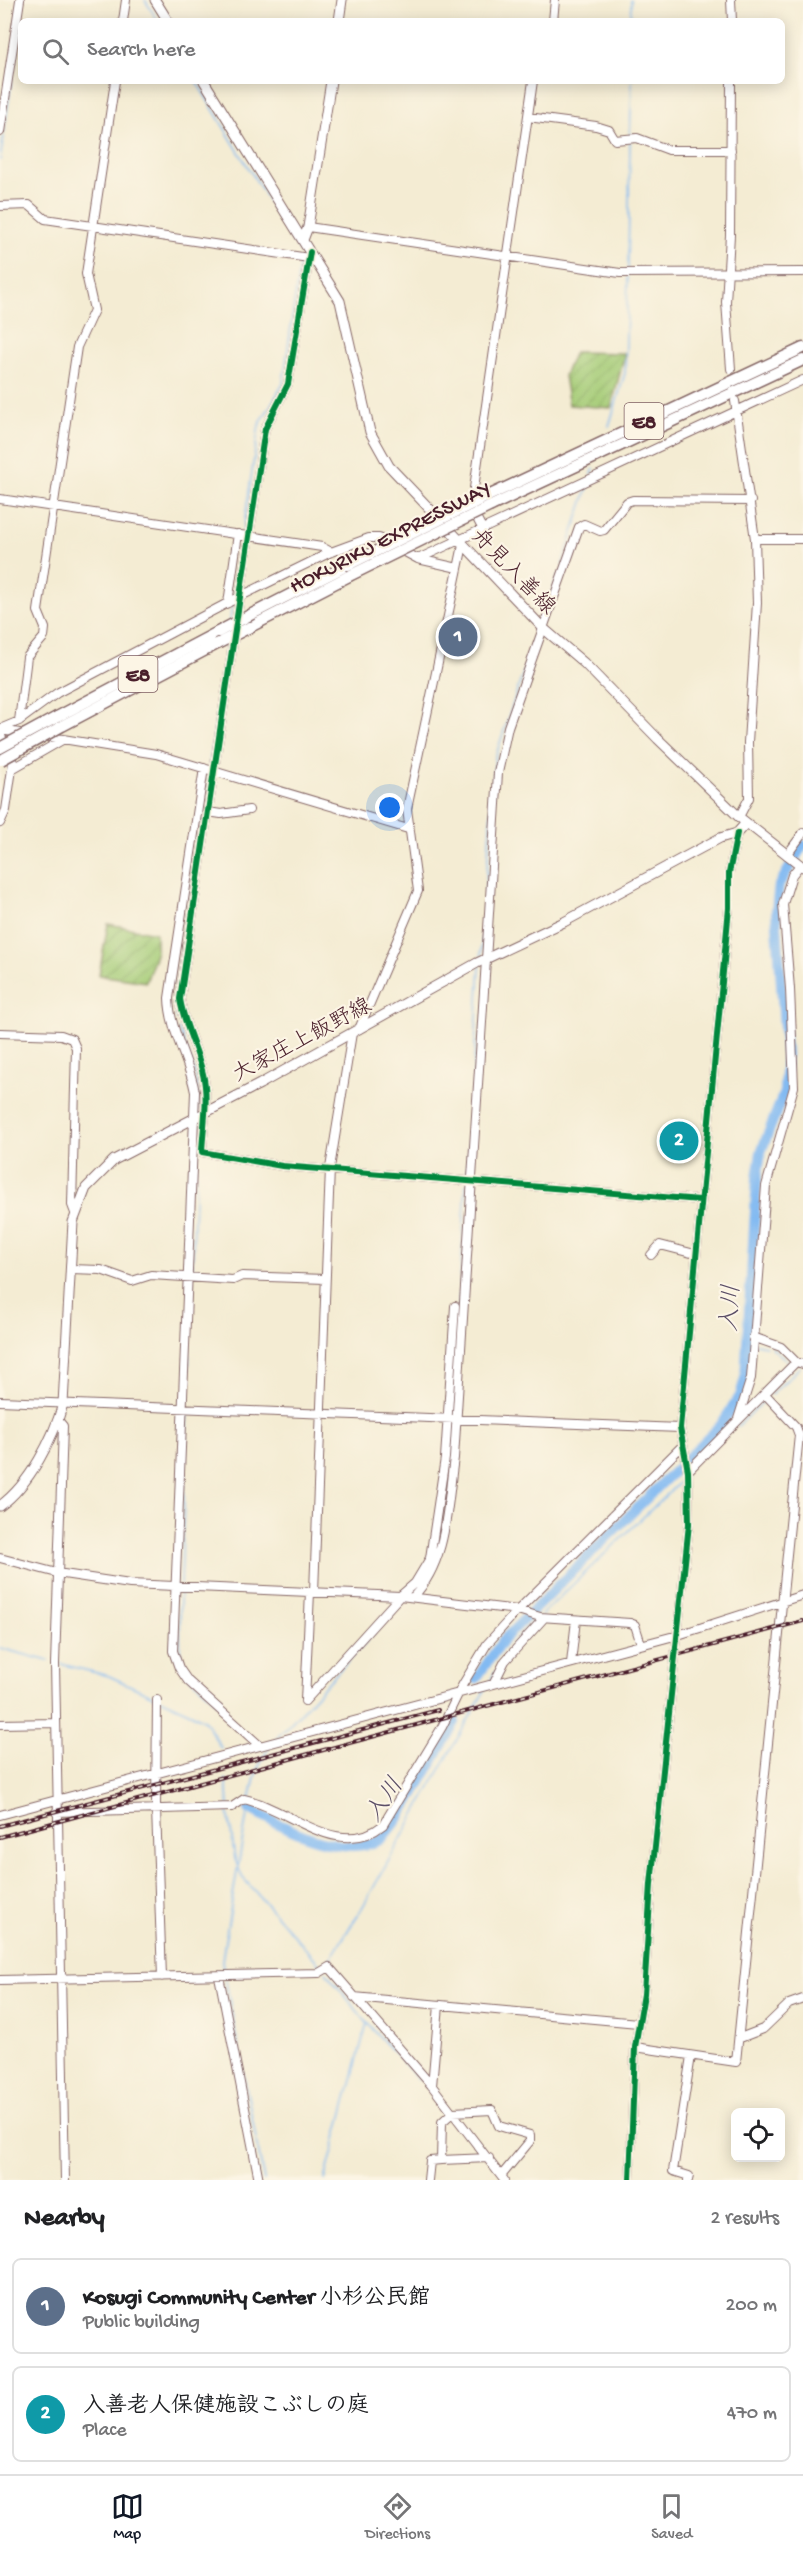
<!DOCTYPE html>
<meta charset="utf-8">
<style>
:root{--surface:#fff;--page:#f2f2f2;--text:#202124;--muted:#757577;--line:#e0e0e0;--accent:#111827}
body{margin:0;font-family:"Gochi Hand","Klee One",sans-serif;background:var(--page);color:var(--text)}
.controls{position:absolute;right:18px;bottom:18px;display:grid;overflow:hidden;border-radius:9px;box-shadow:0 3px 15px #0003}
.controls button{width:54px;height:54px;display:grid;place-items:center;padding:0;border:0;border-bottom:2px solid var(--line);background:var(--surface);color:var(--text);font:30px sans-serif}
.you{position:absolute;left:390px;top:808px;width:21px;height:21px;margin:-15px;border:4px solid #fff;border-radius:50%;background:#1a73e8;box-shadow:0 0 0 9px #1a73e833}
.badge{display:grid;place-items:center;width:39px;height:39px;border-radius:50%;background:var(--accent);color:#fff;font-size:20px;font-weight:700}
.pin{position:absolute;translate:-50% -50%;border:3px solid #fff;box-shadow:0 2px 6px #0006}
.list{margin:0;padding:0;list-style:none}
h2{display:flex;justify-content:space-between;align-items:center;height:78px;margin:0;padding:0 24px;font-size:26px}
h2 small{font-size:20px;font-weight:400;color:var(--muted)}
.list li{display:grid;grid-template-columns:39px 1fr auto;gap:18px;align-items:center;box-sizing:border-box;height:96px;margin:0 12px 12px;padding:0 12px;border:2px solid var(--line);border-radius:9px}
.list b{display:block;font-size:22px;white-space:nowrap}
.list p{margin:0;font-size:20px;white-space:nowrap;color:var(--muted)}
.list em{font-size:20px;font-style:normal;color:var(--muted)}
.icon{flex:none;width:33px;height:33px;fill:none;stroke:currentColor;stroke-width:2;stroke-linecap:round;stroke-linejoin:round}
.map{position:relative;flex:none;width:803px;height:2180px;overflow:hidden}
.search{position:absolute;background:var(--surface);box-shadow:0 3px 15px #0003;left:18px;right:18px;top:18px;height:66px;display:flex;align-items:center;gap:15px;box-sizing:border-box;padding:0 21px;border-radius:9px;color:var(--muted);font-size:22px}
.sheet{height:294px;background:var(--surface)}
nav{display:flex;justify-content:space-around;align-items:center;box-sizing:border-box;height:84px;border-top:2px solid var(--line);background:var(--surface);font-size:16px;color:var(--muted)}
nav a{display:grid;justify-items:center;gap:3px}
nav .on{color:var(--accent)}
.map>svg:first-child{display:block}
.garden{fill:url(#garden-furrows);stroke:#787651;stroke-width:1.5}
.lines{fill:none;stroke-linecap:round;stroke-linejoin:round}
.stream{stroke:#82baf2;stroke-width:1.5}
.river{stroke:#82baf2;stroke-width:10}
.minor-casing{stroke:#866766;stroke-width:10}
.major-casing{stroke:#866766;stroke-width:11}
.highway-casing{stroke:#866766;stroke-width:13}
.minor{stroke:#fff;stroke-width:8}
.major{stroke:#fff;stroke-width:9}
.highway{stroke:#fff;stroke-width:10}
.rail-casing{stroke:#4a1f2b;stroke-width:4}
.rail{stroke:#fcf5e5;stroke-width:1.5;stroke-dasharray:4.5;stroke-linecap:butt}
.highway-bridge-casing{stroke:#866766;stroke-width:13;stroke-linecap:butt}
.highway-bridge{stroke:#fff;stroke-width:10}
.cycleway-casing{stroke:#fcf5e5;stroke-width:10}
.cycleway{stroke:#00873e;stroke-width:6}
.labels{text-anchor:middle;stroke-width:4.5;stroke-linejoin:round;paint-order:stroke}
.shield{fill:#fcf5e5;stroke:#7f5f63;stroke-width:1.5}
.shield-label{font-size:21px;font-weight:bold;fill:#4a1f2b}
.street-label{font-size:22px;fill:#4a1f2b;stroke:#fcf5e5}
.water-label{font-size:24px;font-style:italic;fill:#5b4e67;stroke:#fcf5e5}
</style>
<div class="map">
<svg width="803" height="2180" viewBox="0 0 803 2180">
<defs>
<pattern id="garden-furrows" width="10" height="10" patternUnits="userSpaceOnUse" patternTransform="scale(1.5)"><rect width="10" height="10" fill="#a5cc77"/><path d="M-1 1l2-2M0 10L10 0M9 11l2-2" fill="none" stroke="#90af67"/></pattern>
</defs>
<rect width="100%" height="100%" fill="#fcf5e5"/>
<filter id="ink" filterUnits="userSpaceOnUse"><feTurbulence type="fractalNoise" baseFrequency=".0167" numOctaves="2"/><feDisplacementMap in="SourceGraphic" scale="12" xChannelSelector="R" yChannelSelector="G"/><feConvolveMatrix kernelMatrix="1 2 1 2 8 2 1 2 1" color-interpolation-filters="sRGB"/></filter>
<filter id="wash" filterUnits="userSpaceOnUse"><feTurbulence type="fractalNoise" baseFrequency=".008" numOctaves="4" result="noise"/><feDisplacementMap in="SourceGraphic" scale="24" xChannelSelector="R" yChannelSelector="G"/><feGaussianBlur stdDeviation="1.35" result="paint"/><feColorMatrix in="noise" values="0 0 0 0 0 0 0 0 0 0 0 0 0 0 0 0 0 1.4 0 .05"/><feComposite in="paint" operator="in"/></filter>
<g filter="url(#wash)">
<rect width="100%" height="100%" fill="#f4ecd3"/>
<path class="garden" d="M 574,352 L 625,353 L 611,408 L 569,405 L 564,376 Z
M 108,924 L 156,933 L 156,954 L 146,982 L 99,975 Z"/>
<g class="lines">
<path class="stream" d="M 145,0 L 158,21
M 631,0 L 631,21
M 196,81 L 300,253
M 630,137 L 632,81
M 0,160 L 18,36
M 628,269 L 630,142
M 609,426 L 625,373 L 628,277
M 592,474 L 594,469
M 243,532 L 259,425 L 283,384 L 300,261
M 562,565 L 589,484
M 233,597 L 242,537
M 230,621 L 232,605
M 540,621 L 558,575
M 209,767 L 227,644
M 481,955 L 495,758 L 538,628
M 176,1019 L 176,989 L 209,771
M 179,1029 L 196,1075 L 199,1111
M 467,1177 L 480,966
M 192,1276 L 198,1122
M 746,1343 L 751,1344
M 756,1344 L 766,1346
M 771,1347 L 790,1363
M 771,1395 L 800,1367
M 187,1405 L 192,1281
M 452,1416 L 466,1184
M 738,1426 L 765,1400
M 449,1455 L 452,1421
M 435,1550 L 445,1487
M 181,1584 L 187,1412
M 541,1615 L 685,1477
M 0,1648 L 48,1661
M 506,1655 L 514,1642 L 535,1620
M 180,1659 L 180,1589
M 61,1664 L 109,1676 L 193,1714 L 205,1721 L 221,1748
M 181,1664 L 190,1677 L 228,1712
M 490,1681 L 495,1672
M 276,1739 L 405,1599
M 226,1779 L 228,1805
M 250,1799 L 257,1770 L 269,1747
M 228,1810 L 235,1859 L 242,1877 L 323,1968
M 327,1964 L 362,1908 L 485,1690
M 224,1973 L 222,1961 L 225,1941 L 249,1803
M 225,1978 L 264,2180
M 367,2023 L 419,2080
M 325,2180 L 367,2023 L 326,1972"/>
<path class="river" d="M 476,1679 L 503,1640 L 720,1426 L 740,1396 L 745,1378 L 757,1178 L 761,1152 L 784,1092 L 786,1056 L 776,911 L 779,885 L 803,845
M 249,1809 C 283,1827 341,1858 378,1841 C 397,1832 442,1744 455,1722"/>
</g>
</g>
<g filter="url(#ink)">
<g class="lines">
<defs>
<path id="minor" d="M 731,0 L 732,21
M 123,21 L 126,0
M 553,21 L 555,0
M 528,117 L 596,126 L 609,130 L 615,140 L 637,138 L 669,150 L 731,150
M 0,132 L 20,0
M 0,206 L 29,205 L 45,219 L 309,258
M 308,227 L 620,273 L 803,272
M 310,252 L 288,384 L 265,429 L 180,999 C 184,1025 197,1048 203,1074 C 209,1099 203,1127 202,1152 L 282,1166 L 700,1200
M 731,369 L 726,302 L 730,235 L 731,81
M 735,401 L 755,539 L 757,603 L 748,742 L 749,798 L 739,817
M 0,499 L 322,547 L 331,552
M 483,530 L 472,509 L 473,495 L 533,81
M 755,539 L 803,539
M 418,559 L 803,380
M 228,603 L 238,534
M 19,721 L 27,657 L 44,637 L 45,628 L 38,611 L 77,347 L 94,310 L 86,274 L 115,81
M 0,729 L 19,721 L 57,693 L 239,597 L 331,552 L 369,538 L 379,538 L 418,559 L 458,568
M 0,730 L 26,734
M 0,734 L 13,762 L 6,810 L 0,823
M 44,736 L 156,754 L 408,829
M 204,768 L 169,998 C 170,1032 189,1059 195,1092 L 173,1651 L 179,1668 L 188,1681 L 259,1745
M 12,769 L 64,739
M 208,812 L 221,814 L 249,810
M 787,855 L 803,833
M 359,1029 L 418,891 L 407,809 L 463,545
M 0,1033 L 61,1035 L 72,1039 L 76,1048 L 72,1205 L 75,1213
M 651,1255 L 660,1245 L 695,1254
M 70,1269 L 101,1270 L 132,1281 L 151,1275 L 233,1280 L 242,1276 L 325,1279
M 753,1337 L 781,1347 L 796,1362
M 0,1401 L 680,1428
M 738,1419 L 751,1378 L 766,1186 L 794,1087 L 790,989 L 783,904 L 792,875 L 800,865
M 58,1420 L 63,1426 L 55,1664 L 65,2180
M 688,1471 L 796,1362 L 803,1364
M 0,1558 L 57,1573 L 130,1584 L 400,1596 L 518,1610 L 540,1617 L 630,1623 L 635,1625 L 641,1644
M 314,1592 L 330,1168 L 352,1033
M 413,1597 C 448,1561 447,1505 454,1458 L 498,773 L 508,727 L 579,527 L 584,524 L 600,531 L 604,530 L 627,502 L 633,500 L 751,501
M 571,1663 L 576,1620
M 494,1683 L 505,1661 L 544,1618
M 157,1700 L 156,1809 L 162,1977
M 305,1701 L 400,1596 L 415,1583 L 430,1558 L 445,1458 L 455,1306
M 305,1701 L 310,1592
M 0,1724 L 55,1723
M 56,1812 L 232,1807 L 244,1799 C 289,1808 339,1861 383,1825 L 442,1727 L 463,1684 L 487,1644 L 518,1610 L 682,1446
M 0,1815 L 678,1635 L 803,1595
M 219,1976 L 259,2180
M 0,1980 L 319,1973 L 329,1967 L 432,2086 L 504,2180
M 354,1997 L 638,2023
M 740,2038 L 763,2029 L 789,2004 L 803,1999
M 635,2047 L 736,2062 L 799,1435 L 796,1427 L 765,1394
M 432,2086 L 439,2005
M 441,2160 L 489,2158
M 428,2180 L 430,2161 L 441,2160 L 442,2122 L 453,2112 L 492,2110 L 499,2126 L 530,2135 L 530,2141 L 501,2176
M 630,2180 L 635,2047 L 644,1994 L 651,1884 L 689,1524 L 688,1471 L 680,1428 L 729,908 L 729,873 L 737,833
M 688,2180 L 689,2176 L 673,2171 L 691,2056"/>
<path id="major" d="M 155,0 L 168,21
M 339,21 L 342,0
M 204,81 L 340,301 L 370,432 L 389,466 L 543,628 L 584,663 L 658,739 L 739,817 L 803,867
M 303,240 L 308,227 L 331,81
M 0,1506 C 30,1484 53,1439 63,1404 L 73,1222 L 86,1188 L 114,1160 L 260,1084 L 477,963 L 564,922 L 720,838 L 737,833 L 746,823"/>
<path id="highway" d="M 486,497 L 803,348
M 491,506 L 803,360
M 252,614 L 348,565
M 250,627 L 349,576
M 57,717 L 218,632
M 62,726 L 217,644"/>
</defs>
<use href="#minor" class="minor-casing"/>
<use href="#major" class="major-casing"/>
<use href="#highway" class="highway-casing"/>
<use href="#minor" class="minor"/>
<use href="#major" class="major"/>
<use href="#highway" class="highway"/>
<defs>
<path id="rail" d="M 0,1826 L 438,1710
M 0,1837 L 803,1621"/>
</defs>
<use href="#rail" class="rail-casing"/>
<use href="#rail" class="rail"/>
<defs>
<path id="highway-bridge" d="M 348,565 L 486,497
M 349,576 L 491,506
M 218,632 L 252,614
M 217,644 L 250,627
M 0,748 L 57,717
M 1,760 L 62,726"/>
</defs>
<use href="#highway-bridge" class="highway-bridge-casing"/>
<use href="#highway-bridge" class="highway-bridge"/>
<defs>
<path id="cycleway" d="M 310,252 L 288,384 L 265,429 L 180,999 C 184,1025 197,1048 203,1074 C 209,1099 203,1127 202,1152 L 282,1166 L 700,1200
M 630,2180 L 635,2047 L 644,1994 L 651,1884 L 689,1524 L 688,1471 L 680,1428 L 729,908 L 729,873 L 737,833"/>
</defs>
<use href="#cycleway" class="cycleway-casing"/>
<use href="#cycleway" class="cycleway"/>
</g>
</g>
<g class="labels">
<g class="shield">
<rect x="624.5" y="403" width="39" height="36" rx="4.5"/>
<rect x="118.5" y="656" width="39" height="36" rx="4.5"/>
</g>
<g class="shield-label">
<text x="644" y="428">E8</text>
<text x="138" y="681">E8</text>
</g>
<g class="street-label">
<text transform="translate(389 535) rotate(-27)" y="8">HOKURIKU EXPRESSWAY</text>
<text transform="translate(515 570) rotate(46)" y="8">舟見入善線</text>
<text transform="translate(301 1038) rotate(-28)" y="8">大家庄上飯野線</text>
</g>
<g class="water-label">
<text transform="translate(729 1308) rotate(-87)" y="8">入川</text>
<text transform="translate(383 1799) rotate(-56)" y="8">入川</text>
</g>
</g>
</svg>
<div class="controls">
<button><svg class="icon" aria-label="locate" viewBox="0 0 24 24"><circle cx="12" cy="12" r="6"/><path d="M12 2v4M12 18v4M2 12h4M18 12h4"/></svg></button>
</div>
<div class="you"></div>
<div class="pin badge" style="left:458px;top:637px;background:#5c6f8a">1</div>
<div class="pin badge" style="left:679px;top:1141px;background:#0f9aa8">2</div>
<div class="search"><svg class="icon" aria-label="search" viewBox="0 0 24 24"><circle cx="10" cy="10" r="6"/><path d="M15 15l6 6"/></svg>Search here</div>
</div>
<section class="sheet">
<h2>Nearby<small>2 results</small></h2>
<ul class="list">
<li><span class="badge" style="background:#5c6f8a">1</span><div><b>Kosugi Community Center 小杉公民館</b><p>Public building</p></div><em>200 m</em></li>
<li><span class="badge" style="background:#0f9aa8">2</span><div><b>入善老人保健施設こぶしの庭</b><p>Place</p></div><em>470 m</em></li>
</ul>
</section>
<nav>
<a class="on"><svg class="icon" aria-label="map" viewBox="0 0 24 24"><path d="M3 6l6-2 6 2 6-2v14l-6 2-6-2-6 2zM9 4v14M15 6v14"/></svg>Map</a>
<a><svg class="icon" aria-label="directions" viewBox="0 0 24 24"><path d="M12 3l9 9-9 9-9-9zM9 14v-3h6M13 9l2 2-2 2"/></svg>Directions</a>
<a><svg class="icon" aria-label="saved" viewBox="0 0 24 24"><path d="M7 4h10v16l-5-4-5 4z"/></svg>Saved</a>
</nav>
